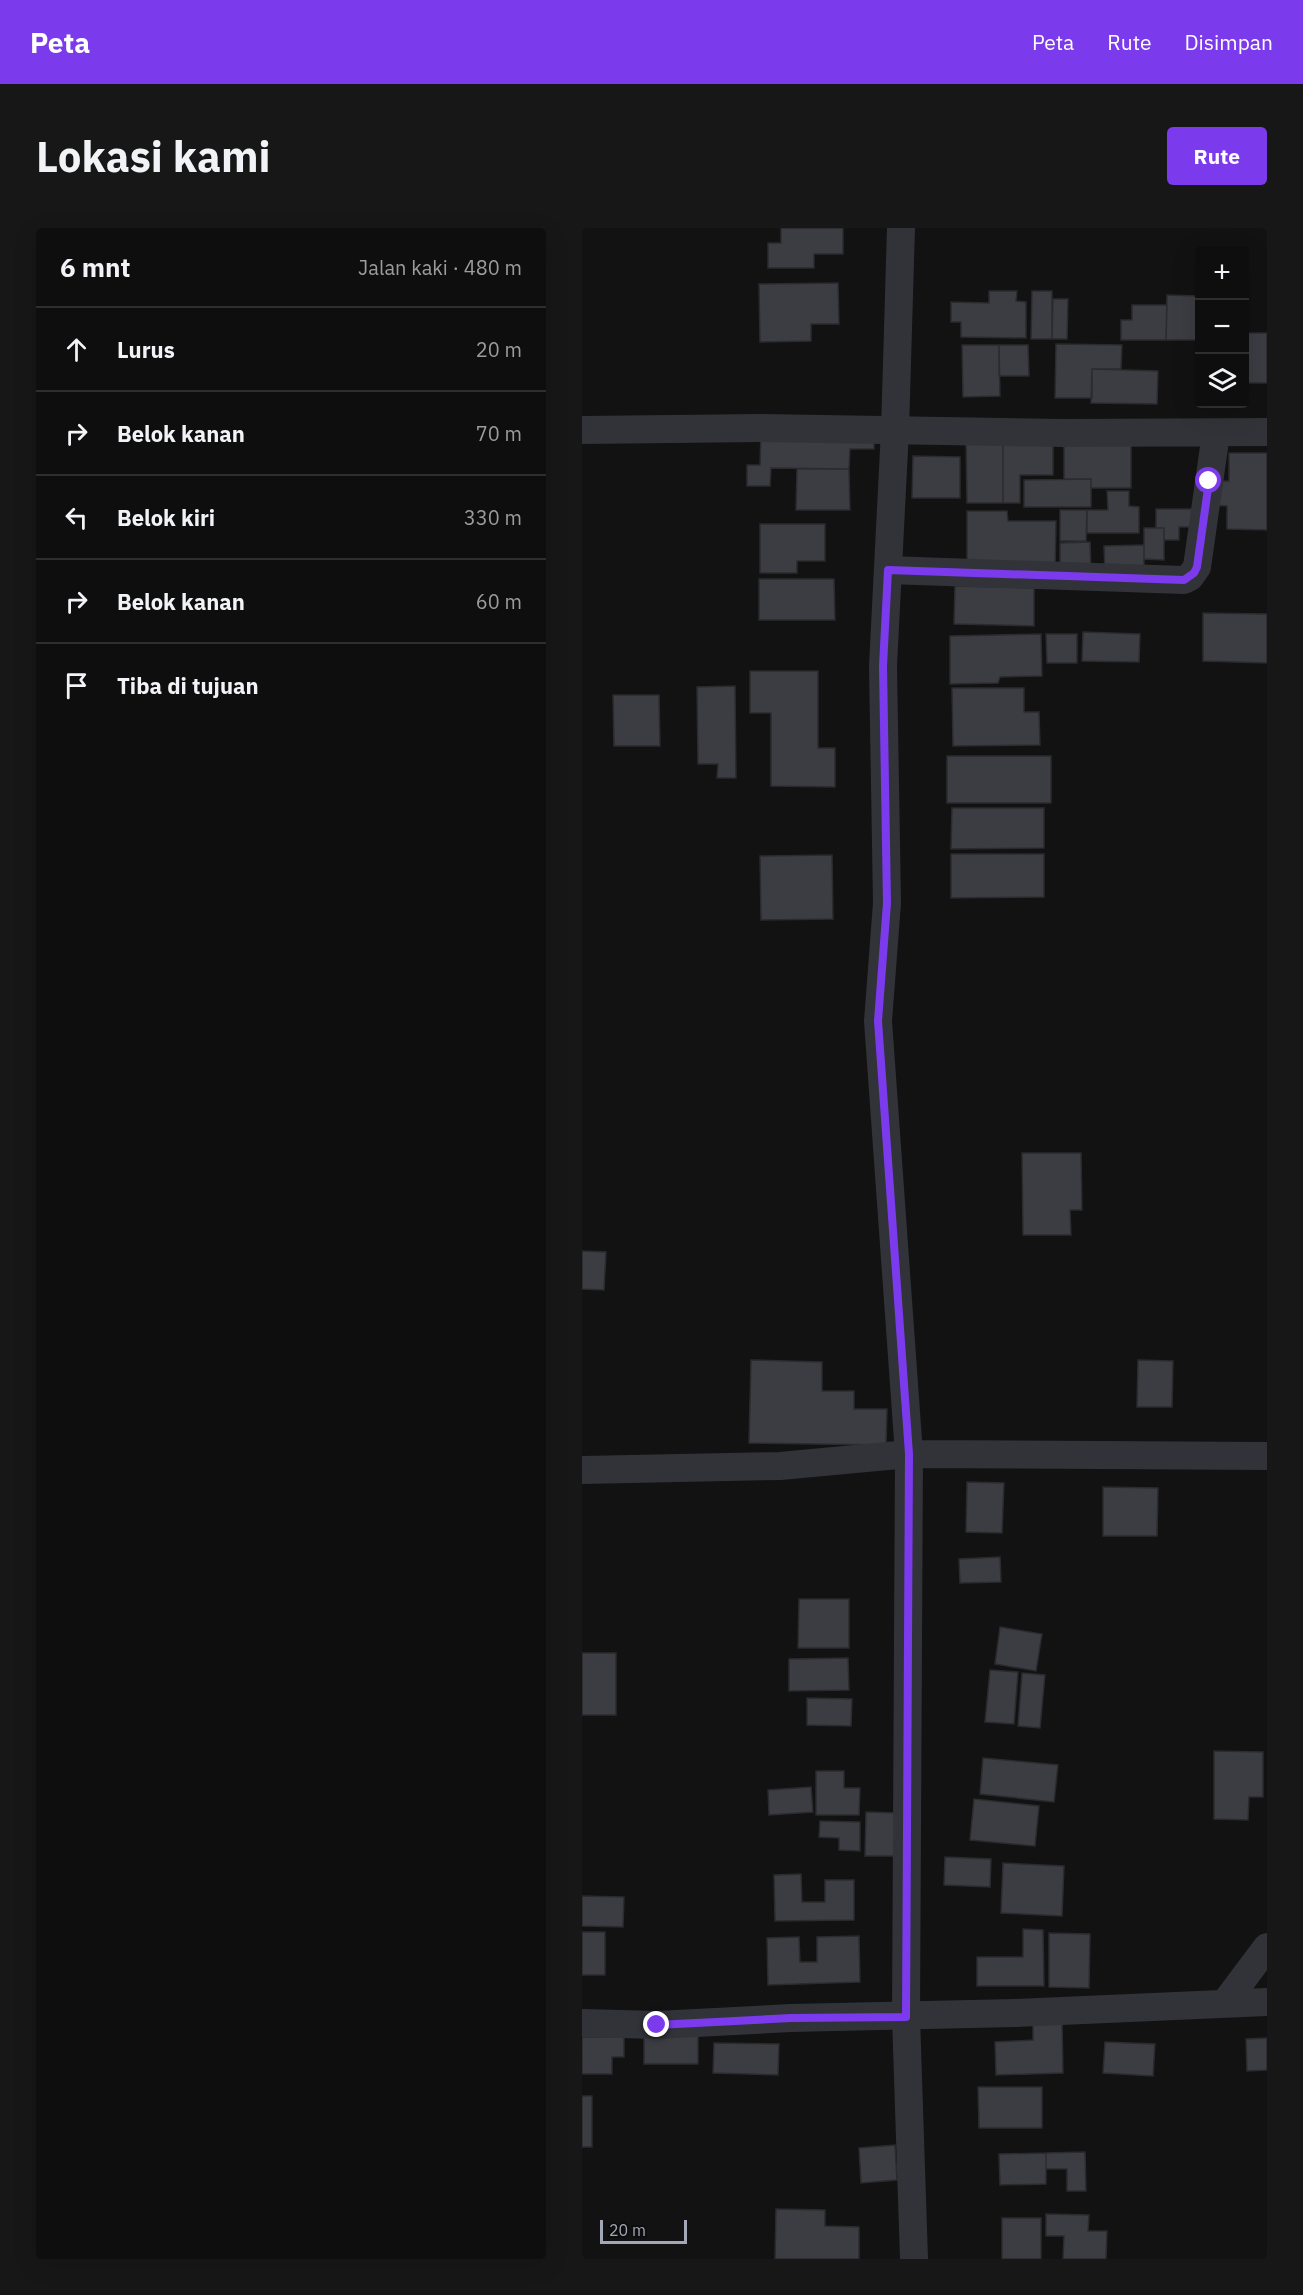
<!DOCTYPE html>
<html lang="id">
<meta charset="utf-8">
<style>
:root{--surface:#0e0e0e;--page:#171717;--text:#f1f3f6;--muted:#9b9c9e;--line:#2e2e2e;--accent:#7c3aed}
body{margin:0;font-family:"IBM Plex Sans",sans-serif;background:var(--page);color:var(--text)}
.controls{position:absolute;right:18px;top:18px;display:grid;overflow:hidden;border-radius:6px;box-shadow:0 6px 24px #0002}
.controls button{width:54px;height:54px;display:grid;place-items:center;padding:0;border:0;border-bottom:2px solid var(--line);background:var(--surface);color:var(--text);font:30px sans-serif}
.scale{position:absolute;left:18px;bottom:15px;width:87px;box-sizing:border-box;padding-left:6px;border:3px solid #a2a8b5;border-top:0;font-size:16px;line-height:21px;white-space:nowrap;color:#a2a8b5;-webkit-text-stroke:4px #0d0d0e;paint-order:stroke}
.stop{position:absolute;width:18px;height:18px;margin:-14px;border:4px solid #7c3aed;border-radius:50%;background:#fff}
.stop.end{background:#7c3aed;border-color:#fff;box-shadow:0 2px 6px #0008}
.list{margin:0;padding:0;list-style:none}
h2{display:flex;justify-content:space-between;align-items:center;height:78px;margin:0;padding:0 24px;font-size:26px}
h2 small{font-size:20px;font-weight:400;color:var(--muted)}
.list li{display:grid;grid-template-columns:39px 1fr auto;gap:18px;align-items:center;box-sizing:border-box;height:84px;padding:0 24px;border-top:2px solid var(--line)}
.list b{display:block;font-size:22px;white-space:nowrap}
.list em{font-size:20px;font-style:normal;color:var(--muted)}
.icon{flex:none;width:33px;height:33px;fill:none;stroke:currentColor;stroke-width:2;stroke-linecap:round;stroke-linejoin:round}
.map{position:relative;flex:none;width:685px;height:2031px;overflow:hidden;border-radius:6px}
header{display:flex;align-items:center;gap:36px;box-sizing:border-box;height:84px;padding:0 30px;background:var(--accent);color:#fff}
header strong{font-size:28px}
nav{display:flex;gap:33px;margin-inline-start:auto;font-size:21px}
.intro{display:flex;align-items:center;justify-content:space-between;box-sizing:border-box;height:144px;padding:0 36px}
h1{margin:0;font-size:42px}
.button{padding:15px 27px;border-radius:6px;background:var(--accent);color:#fff;font-size:21px;font-weight:700}
main{display:flex;gap:36px;padding:0 36px}
aside{flex:1;background:var(--surface);border-radius:6px;box-shadow:0 6px 24px #0002}
.map>svg:first-child{display:block}
.building{fill:#3c3d43;stroke:#2b2b2f;stroke-width:1.5}
.lines{fill:none;stroke-linecap:round;stroke-linejoin:round}
.street{stroke:#323338;stroke-width:28}
.route{stroke:#7c3aed;stroke-width:8}
</style>
<header>
<strong>Peta</strong>
<nav><a>Peta</a><a>Rute</a><a>Disimpan</a></nav>
</header>
<div class="intro"><h1>Lokasi kami</h1><a class="button">Rute</a></div>
<main>
<aside>
<h2>6 mnt<small>Jalan kaki · 480 m</small></h2>
<ul class="list">
<li><svg class="icon" aria-label="ahead" viewBox="0 0 24 24"><path d="M12 20V5M6 11l6-6 6 6"/></svg><div><b>Lurus</b></div><em>20 m</em></li>
<li><svg class="icon" aria-label="right" viewBox="0 0 24 24"><path d="M7 20v-9h11M14 6l5 5-5 5"/></svg><div><b>Belok kanan</b></div><em>70 m</em></li>
<li><svg class="icon" aria-label="left" viewBox="0 0 24 24"><path d="M17 20v-9H6M10 6l-5 5 5 5"/></svg><div><b>Belok kiri</b></div><em>330 m</em></li>
<li><svg class="icon" aria-label="right" viewBox="0 0 24 24"><path d="M7 20v-9h11M14 6l5 5-5 5"/></svg><div><b>Belok kanan</b></div><em>60 m</em></li>
<li><svg class="icon" aria-label="arrive" viewBox="0 0 24 24"><path d="M6 21V4h12l-3 4 3 4H6"/></svg><div><b>Tiba di tujuan</b></div></li>
</ul>
</aside>
<div class="map">
<svg width="685" height="2031" viewBox="0 0 685 2031">
<rect width="100%" height="100%" fill="#121213"/>
<path class="building" d="M 199,0 L 261,0 L 261,26 L 232,26 L 232,40 L 186,40 L 186,15 L 199,15 Z
M 256,55 L 257,96 L 229,96 L 229,113 L 178,114 L 177,56 Z
M 407,63 L 435,63 L 434,73 L 444,74 L 444,110 L 379,109 L 379,94 L 369,94 L 369,74 L 407,75 Z
M 450,63 L 470,63 L 470,111 L 449,111 Z
M 585,67 L 616,68 L 614,112 L 584,112 Z
M 471,71 L 486,71 L 485,111 L 470,111 Z
M 550,77 L 585,77 L 584,112 L 539,112 L 539,92 L 550,92 Z
M 666,105 L 685,105 L 685,155 L 665,155 Z
M 474,116 L 540,117 L 539,141 L 510,141 L 510,170 L 473,170 Z
M 380,117 L 417,117 L 418,168 L 381,169 Z
M 417,117 L 446,117 L 447,148 L 417,148 Z
M 510,141 L 576,143 L 575,176 L 509,175 Z
M 179,204 L 292,206 L 292,221 L 268,221 L 267,241 L 189,240 L 188,258 L 165,258 L 165,237 L 178,237 Z
M 482,207 L 549,208 L 549,260 L 509,260 L 509,251 L 482,251 Z
M 471,211 L 471,247 L 438,247 L 438,275 L 421,275 L 421,212 Z
M 421,212 L 421,275 L 385,275 L 384,213 Z
M 647,225 L 685,225 L 685,302 L 645,301 L 645,278 L 630,277 L 630,253 L 647,253 Z
M 331,228 L 378,229 L 378,270 L 330,270 Z
M 215,241 L 267,241 L 268,282 L 214,282 Z
M 509,251 L 509,279 L 442,279 L 442,252 Z
M 525,263 L 547,263 L 547,278 L 557,279 L 557,305 L 505,305 L 505,282 L 526,282 Z
M 574,281 L 615,281 L 615,299 L 597,299 L 597,312 L 582,312 L 582,300 L 574,300 Z
M 478,282 L 505,282 L 504,313 L 478,313 Z
M 385,283 L 425,283 L 426,293 L 474,293 L 473,345 L 385,344 Z
M 178,296 L 243,296 L 243,333 L 215,333 L 215,345 L 178,345 Z
M 562,300 L 582,300 L 582,332 L 562,331 Z
M 508,314 L 509,343 L 478,344 L 478,315 Z
M 562,317 L 562,346 L 523,347 L 522,318 Z
M 177,351 L 252,351 L 253,392 L 177,392 Z
M 373,358 L 452,360 L 452,398 L 372,396 Z
M 621,385 L 685,386 L 685,435 L 621,433 Z
M 501,404 L 558,406 L 557,434 L 500,433 Z
M 459,406 L 460,448 L 418,449 L 416,455 L 368,456 L 368,408 Z
M 464,406 L 495,406 L 495,435 L 465,435 Z
M 168,443 L 236,443 L 236,520 L 253,520 L 253,559 L 189,558 L 189,485 L 168,485 Z
M 153,458 L 154,550 L 135,550 L 136,536 L 116,536 L 115,459 Z
M 370,460 L 442,460 L 442,484 L 457,484 L 458,517 L 371,518 Z
M 31,467 L 77,467 L 78,518 L 32,518 Z
M 365,528 L 469,528 L 469,575 L 365,575 Z
M 370,580 L 462,580 L 462,620 L 369,621 Z
M 369,626 L 462,626 L 462,669 L 369,670 Z
M 250,627 L 251,691 L 179,692 L 178,628 Z
M 440,925 L 499,925 L 500,982 L 488,982 L 489,1007 L 441,1007 Z
M 0,1023 L 24,1024 L 22,1062 L 0,1061 Z
M 169,1132 L 240,1134 L 240,1163 L 272,1163 L 272,1181 L 305,1181 L 304,1217 L 167,1215 Z
M 556,1132 L 591,1133 L 590,1179 L 555,1179 Z
M 385,1254 L 422,1255 L 420,1305 L 384,1304 Z
M 521,1259 L 576,1260 L 575,1308 L 521,1308 Z
M 418,1329 L 419,1354 L 378,1355 L 377,1331 Z
M 217,1371 L 267,1371 L 267,1420 L 216,1420 Z
M 418,1399 L 460,1406 L 454,1443 L 413,1436 Z
M 0,1425 L 34,1425 L 34,1487 L 0,1487 Z
M 266,1430 L 267,1462 L 207,1463 L 207,1431 Z
M 408,1442 L 436,1444 L 432,1496 L 403,1494 Z
M 440,1445 L 463,1447 L 458,1500 L 436,1498 Z
M 225,1470 L 270,1471 L 269,1498 L 225,1497 Z
M 632,1523 L 681,1524 L 681,1569 L 667,1569 L 666,1592 L 632,1591 Z
M 401,1530 L 476,1537 L 472,1574 L 398,1566 Z
M 234,1543 L 262,1543 L 262,1560 L 278,1560 L 277,1587 L 234,1587 Z
M 229,1559 L 231,1584 L 187,1587 L 186,1562 Z
M 392,1571 L 457,1578 L 453,1618 L 388,1612 Z
M 284,1584 L 316,1585 L 315,1628 L 283,1628 Z
M 238,1593 L 278,1594 L 278,1623 L 257,1622 L 257,1610 L 237,1609 Z
M 363,1629 L 409,1631 L 408,1659 L 362,1657 Z
M 421,1635 L 482,1638 L 480,1688 L 419,1685 Z
M 219,1646 L 220,1674 L 243,1674 L 243,1652 L 272,1652 L 272,1692 L 193,1693 L 192,1647 Z
M 0,1668 L 42,1669 L 41,1699 L 0,1698 Z
M 441,1701 L 461,1702 L 462,1758 L 395,1758 L 395,1729 L 441,1729 Z
M 0,1704 L 23,1704 L 23,1747 L 0,1747 Z
M 467,1705 L 508,1706 L 507,1760 L 467,1759 Z
M 277,1708 L 278,1754 L 186,1757 L 185,1710 L 217,1709 L 218,1734 L 235,1734 L 235,1709 Z
M 480,1793 L 481,1845 L 414,1847 L 413,1814 L 451,1812 L 451,1794 Z
M 62,1805 L 116,1805 L 116,1836 L 62,1836 Z
M 0,1809 L 42,1809 L 42,1829 L 30,1829 L 30,1846 L 0,1846 Z
M 685,1810 L 685,1842 L 665,1843 L 664,1811 Z
M 523,1814 L 573,1816 L 571,1848 L 521,1845 Z
M 132,1815 L 197,1816 L 196,1847 L 131,1845 Z
M 396,1859 L 460,1859 L 460,1900 L 397,1900 Z
M 0,1868 L 10,1868 L 10,1919 L 0,1919 Z
M 313,1917 L 315,1952 L 279,1955 L 277,1920 Z
M 503,1924 L 504,1963 L 485,1963 L 485,1941 L 464,1941 L 464,1925 Z
M 464,1925 L 464,1956 L 418,1957 L 417,1926 Z
M 194,1981 L 243,1982 L 243,1998 L 277,1999 L 277,2031 L 193,2031 Z
M 464,1986 L 507,1987 L 506,2003 L 525,2003 L 524,2031 L 481,2031 L 482,2008 L 464,2008 Z
M 420,1990 L 459,1990 L 459,2031 L 420,2031 Z"/>
<g class="lines">
<path class="street" d="M 319,0 L 313,202 L 301,438 L 305,675 L 296,793 L 327,1226 L 324,1789 L 332,2031
M 0,202 L 179,200 L 482,205 L 685,204
M 306,342 L 602,352 L 608,349 L 615,339 L 634,205
M 0,1242 L 198,1238 L 327,1226 L 685,1228
M 643,1775 L 685,1719
M 0,1795 L 75,1797 L 209,1790 L 433,1785 L 685,1774"/>
</g>
<g class="lines">
<path class="route" d="M 75,1797 L 209,1790 L 324,1789 L 327,1226 L 296,793 L 305,675 L 301,438 L 306,342 L 602,352 L 612,345 L 615,339 L 627,253"/>
</g>
</svg>
<div class="controls">
<button>+</button>
<button>−</button>
<button><svg class="icon" aria-label="layers" viewBox="0 0 24 24"><path d="M12 4l9 5-9 5-9-5zM3 14l9 5 9-5"/></svg></button>
</div>
<div class="scale">20 m</div>
<div class="stop" style="left:627px;top:253px"></div>
<div class="stop end" style="left:75px;top:1797px"></div>
</div>
</main>
